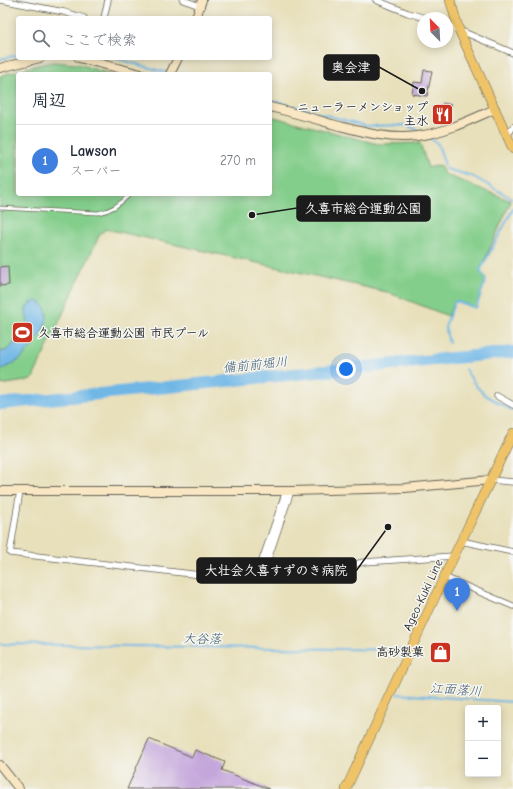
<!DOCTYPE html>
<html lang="ja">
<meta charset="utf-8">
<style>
:root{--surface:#fff;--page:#f6f6f7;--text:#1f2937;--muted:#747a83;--line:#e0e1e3;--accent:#2563eb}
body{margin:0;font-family:"Comic Neue","Klee One",sans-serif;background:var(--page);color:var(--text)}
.controls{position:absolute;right:12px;bottom:12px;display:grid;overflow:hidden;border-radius:4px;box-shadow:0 2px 10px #0003}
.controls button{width:36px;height:36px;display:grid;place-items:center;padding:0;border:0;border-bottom:1px solid var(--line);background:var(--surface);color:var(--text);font:20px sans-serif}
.compass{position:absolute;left:417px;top:12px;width:36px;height:36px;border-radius:50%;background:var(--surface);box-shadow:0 2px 10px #0003;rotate:336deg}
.you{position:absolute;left:346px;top:369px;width:14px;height:14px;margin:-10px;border:3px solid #fff;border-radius:50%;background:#1a73e8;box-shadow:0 0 0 6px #1a73e833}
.badge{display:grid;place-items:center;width:26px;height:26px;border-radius:50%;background:var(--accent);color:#fff;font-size:13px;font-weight:700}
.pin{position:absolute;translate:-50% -33px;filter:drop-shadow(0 1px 2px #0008)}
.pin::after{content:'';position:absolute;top:21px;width:14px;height:12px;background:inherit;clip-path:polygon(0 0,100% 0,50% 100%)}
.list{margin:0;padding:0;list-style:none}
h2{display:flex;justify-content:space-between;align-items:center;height:52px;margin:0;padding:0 16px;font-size:17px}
h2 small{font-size:13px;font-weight:400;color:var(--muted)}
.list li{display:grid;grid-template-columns:26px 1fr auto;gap:12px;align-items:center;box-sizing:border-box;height:72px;padding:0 16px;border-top:1px solid var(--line)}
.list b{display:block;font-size:15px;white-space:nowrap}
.list p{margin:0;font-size:13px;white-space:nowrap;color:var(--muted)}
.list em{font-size:13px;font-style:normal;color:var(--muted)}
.icon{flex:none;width:22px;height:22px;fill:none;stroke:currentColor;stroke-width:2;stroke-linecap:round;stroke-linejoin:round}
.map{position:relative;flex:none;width:513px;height:789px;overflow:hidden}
.search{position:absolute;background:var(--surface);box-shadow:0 2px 10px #0003;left:16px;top:16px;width:256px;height:44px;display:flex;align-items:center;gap:10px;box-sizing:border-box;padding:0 14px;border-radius:4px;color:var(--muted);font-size:15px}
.panel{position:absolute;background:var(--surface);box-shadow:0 2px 10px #0003;left:16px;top:72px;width:256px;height:124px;border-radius:4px}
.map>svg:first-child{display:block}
.green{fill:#84ce8b;stroke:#507554}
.water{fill:#6fb7e6;stroke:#466a81}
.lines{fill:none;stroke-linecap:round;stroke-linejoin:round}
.stream{stroke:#6fb7e6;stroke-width:2}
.river{stroke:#6fb7e6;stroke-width:12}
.building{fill:#c4a6db}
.lane-casing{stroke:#636154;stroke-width:4.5}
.street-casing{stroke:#636154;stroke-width:7}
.secondary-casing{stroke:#636154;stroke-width:10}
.primary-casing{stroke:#636154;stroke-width:10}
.lane{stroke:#fff;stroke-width:3}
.street{stroke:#fff;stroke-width:5.5}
.secondary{stroke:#f9e7c3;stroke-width:8}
.primary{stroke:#efc469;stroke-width:9}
.labels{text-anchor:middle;stroke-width:3;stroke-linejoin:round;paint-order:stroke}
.poi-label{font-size:12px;font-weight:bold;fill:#1c1c1c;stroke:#f6f6f2;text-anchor:end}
.street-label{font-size:12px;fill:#1c1c1c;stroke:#f6f6f2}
.water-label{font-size:13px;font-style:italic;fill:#3d5a6d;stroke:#f6f6f2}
.leader{fill:none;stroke:#1c1c1c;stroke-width:1.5}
.callout-dot{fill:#1c1c1c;stroke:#f6f6f2;stroke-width:1.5}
.callout{fill:#1c1c1c;stroke:#1c1c1c;stroke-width:1.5}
.callout-label{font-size:13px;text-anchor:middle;font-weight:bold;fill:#fff}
</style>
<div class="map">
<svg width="513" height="789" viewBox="0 0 513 789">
<rect width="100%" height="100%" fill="#f6f6f2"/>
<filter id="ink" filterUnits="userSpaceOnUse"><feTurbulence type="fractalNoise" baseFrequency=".025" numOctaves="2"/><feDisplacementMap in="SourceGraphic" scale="8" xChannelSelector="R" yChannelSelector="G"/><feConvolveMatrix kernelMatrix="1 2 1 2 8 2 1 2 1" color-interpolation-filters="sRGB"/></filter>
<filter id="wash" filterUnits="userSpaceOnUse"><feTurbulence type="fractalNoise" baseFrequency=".012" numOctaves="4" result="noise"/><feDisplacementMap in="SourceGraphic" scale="16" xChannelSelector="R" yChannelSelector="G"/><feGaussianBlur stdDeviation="0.9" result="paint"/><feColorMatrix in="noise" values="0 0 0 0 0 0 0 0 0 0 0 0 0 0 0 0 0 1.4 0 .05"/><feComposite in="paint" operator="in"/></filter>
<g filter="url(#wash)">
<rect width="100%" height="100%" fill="#e8e0bb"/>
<path class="green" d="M 53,62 L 78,64 L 110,74 L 18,74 L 18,194 L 270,194 L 270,116 L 378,144 L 420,143 L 428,168 L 440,165 L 444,174 L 511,201 L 480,271 L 486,279 L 476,308 L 455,301 L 448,316 L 387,292 L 106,229 L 100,234 L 32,380 L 0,385 L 0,76 L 37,65 Z"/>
<path class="water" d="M 36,301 C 40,301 43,304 45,308 C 54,322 30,351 19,360 C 13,364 6,367 0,370 L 0,352 C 11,351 14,342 20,334 L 22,335 L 28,325 C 28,314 20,307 36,301 Z"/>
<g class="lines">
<path class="stream" d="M 114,58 L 169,73
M 0,59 L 18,55
M 270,100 L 367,126 L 404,125 L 416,129 L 422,133
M 429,137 L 438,144 L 446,169 L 472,176 L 513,199
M 449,343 L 445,327 L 455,301 L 476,308 L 486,279 L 480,271 L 513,209
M 465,369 L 476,386 L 485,395 L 513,411
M 0,644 L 404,650
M 397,694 L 513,702"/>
<path class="river" d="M 0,404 L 513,352"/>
</g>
<g id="blocks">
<path class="building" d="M 424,70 L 432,71 L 427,96 L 412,94 L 414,82 L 422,83 Z
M 443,103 L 451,105 L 447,121 L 439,119 Z
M 8,266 L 9,285 L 0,286 L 0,267 Z
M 149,739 L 192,757 L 195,750 L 225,762 L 222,770 L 269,789 L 127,789 Z"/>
</g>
</g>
<g filter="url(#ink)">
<use href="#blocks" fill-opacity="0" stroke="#636154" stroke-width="1"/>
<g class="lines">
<defs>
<path id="lane" d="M 0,208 L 98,213 C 111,211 121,204 130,194"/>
<path id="street" d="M 1,0 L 64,12 L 84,18
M 183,0 L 200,6
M 376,0 L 408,13 L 425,18
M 104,18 L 108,0
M 447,25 L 513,53
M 507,136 L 513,127
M 497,396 L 513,405
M 490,480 L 513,482
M 20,491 L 10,553 L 192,574 L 256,578 L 316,573 L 364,562 L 454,556
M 461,541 L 513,552
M 262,577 L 291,491
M 444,577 L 513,606
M 256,578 L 286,491"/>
<path id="secondary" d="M 196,18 L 202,0
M 79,58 L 141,74
M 0,68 L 40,58
M 170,74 L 178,58
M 270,107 C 291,112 312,118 332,124 C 360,131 388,140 417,136 C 444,133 470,120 495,109
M 0,491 L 291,491 L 405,488 L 490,480
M 0,765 L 19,789"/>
<path id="primary" d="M 450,0 L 459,30 L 513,149
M 346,789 L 454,556 L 513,433"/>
</defs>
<use href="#lane" class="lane-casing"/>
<use href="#street" class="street-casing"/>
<use href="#secondary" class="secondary-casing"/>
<use href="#primary" class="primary-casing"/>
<use href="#lane" class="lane"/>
<use href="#street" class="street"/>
<use href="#secondary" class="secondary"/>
<use href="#primary" class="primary"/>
</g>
</g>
<defs>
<symbol id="restaurant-square" viewBox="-11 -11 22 22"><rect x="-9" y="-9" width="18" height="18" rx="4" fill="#c8321e" stroke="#f6f6f2"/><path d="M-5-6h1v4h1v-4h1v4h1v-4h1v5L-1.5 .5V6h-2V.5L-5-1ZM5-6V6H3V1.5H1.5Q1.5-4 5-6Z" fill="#fff"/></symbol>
<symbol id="stadium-square" viewBox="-11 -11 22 22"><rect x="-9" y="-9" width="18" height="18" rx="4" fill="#c8321e" stroke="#f6f6f2"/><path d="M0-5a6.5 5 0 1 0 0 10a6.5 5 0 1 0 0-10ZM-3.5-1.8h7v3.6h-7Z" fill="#fff"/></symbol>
<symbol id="shop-square" viewBox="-11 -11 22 22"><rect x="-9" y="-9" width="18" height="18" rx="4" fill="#c8321e" stroke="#f6f6f2"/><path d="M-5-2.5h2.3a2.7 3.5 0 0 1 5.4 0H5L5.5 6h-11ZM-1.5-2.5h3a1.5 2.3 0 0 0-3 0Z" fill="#fff"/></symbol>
</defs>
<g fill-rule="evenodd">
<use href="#restaurant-square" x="430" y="102" width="25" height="25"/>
<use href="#stadium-square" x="10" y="320" width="25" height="25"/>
<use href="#shop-square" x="428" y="640" width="25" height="25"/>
</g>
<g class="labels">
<g class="poi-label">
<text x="428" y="111">ニューラーメンショップ<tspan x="428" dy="14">主水</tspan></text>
<text x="38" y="337" text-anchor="start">久喜市総合運動公園 市民プール</text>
<text x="424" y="656">高砂製菓</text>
</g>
<g class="street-label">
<text transform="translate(423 595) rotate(-65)" y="4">Ageo-Kuki Line</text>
</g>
<g class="water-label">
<text transform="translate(255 364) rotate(-6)" y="5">備前前堀川</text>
<text transform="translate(202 638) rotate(1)" y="5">大谷落</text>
<text transform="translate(456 689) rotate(4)" y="5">江面落川</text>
</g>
</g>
<path class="leader" d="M422 91L379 67M252 215L297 208M388 527L356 571"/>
<g class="callout-dot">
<circle cx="422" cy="91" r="4"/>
<circle cx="252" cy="215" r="4"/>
<circle cx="388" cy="527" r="4"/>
</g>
<g class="callout">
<rect x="324" y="55" width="55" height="25" rx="4"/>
<rect x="297" y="196" width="133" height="25" rx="4"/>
<rect x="197" y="558" width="159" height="25" rx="4"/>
</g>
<g class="callout-label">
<text x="351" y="72">奥会津</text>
<text x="363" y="213">久喜市総合運動公園</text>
<text x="276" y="575">大壮会久喜すずのき病院</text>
</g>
</svg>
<div class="controls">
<button>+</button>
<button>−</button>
</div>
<svg class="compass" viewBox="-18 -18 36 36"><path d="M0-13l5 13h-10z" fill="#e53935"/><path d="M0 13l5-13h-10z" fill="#747a83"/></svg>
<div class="you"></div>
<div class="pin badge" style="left:457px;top:611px;background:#3f7fe0">1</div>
<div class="search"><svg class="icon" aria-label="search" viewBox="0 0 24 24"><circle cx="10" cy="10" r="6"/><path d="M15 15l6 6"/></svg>ここで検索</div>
<section class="panel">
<h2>周辺<small></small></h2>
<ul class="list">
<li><span class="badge" style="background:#3f7fe0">1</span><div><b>Lawson</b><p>スーパー</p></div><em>270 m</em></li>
</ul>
</section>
</div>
